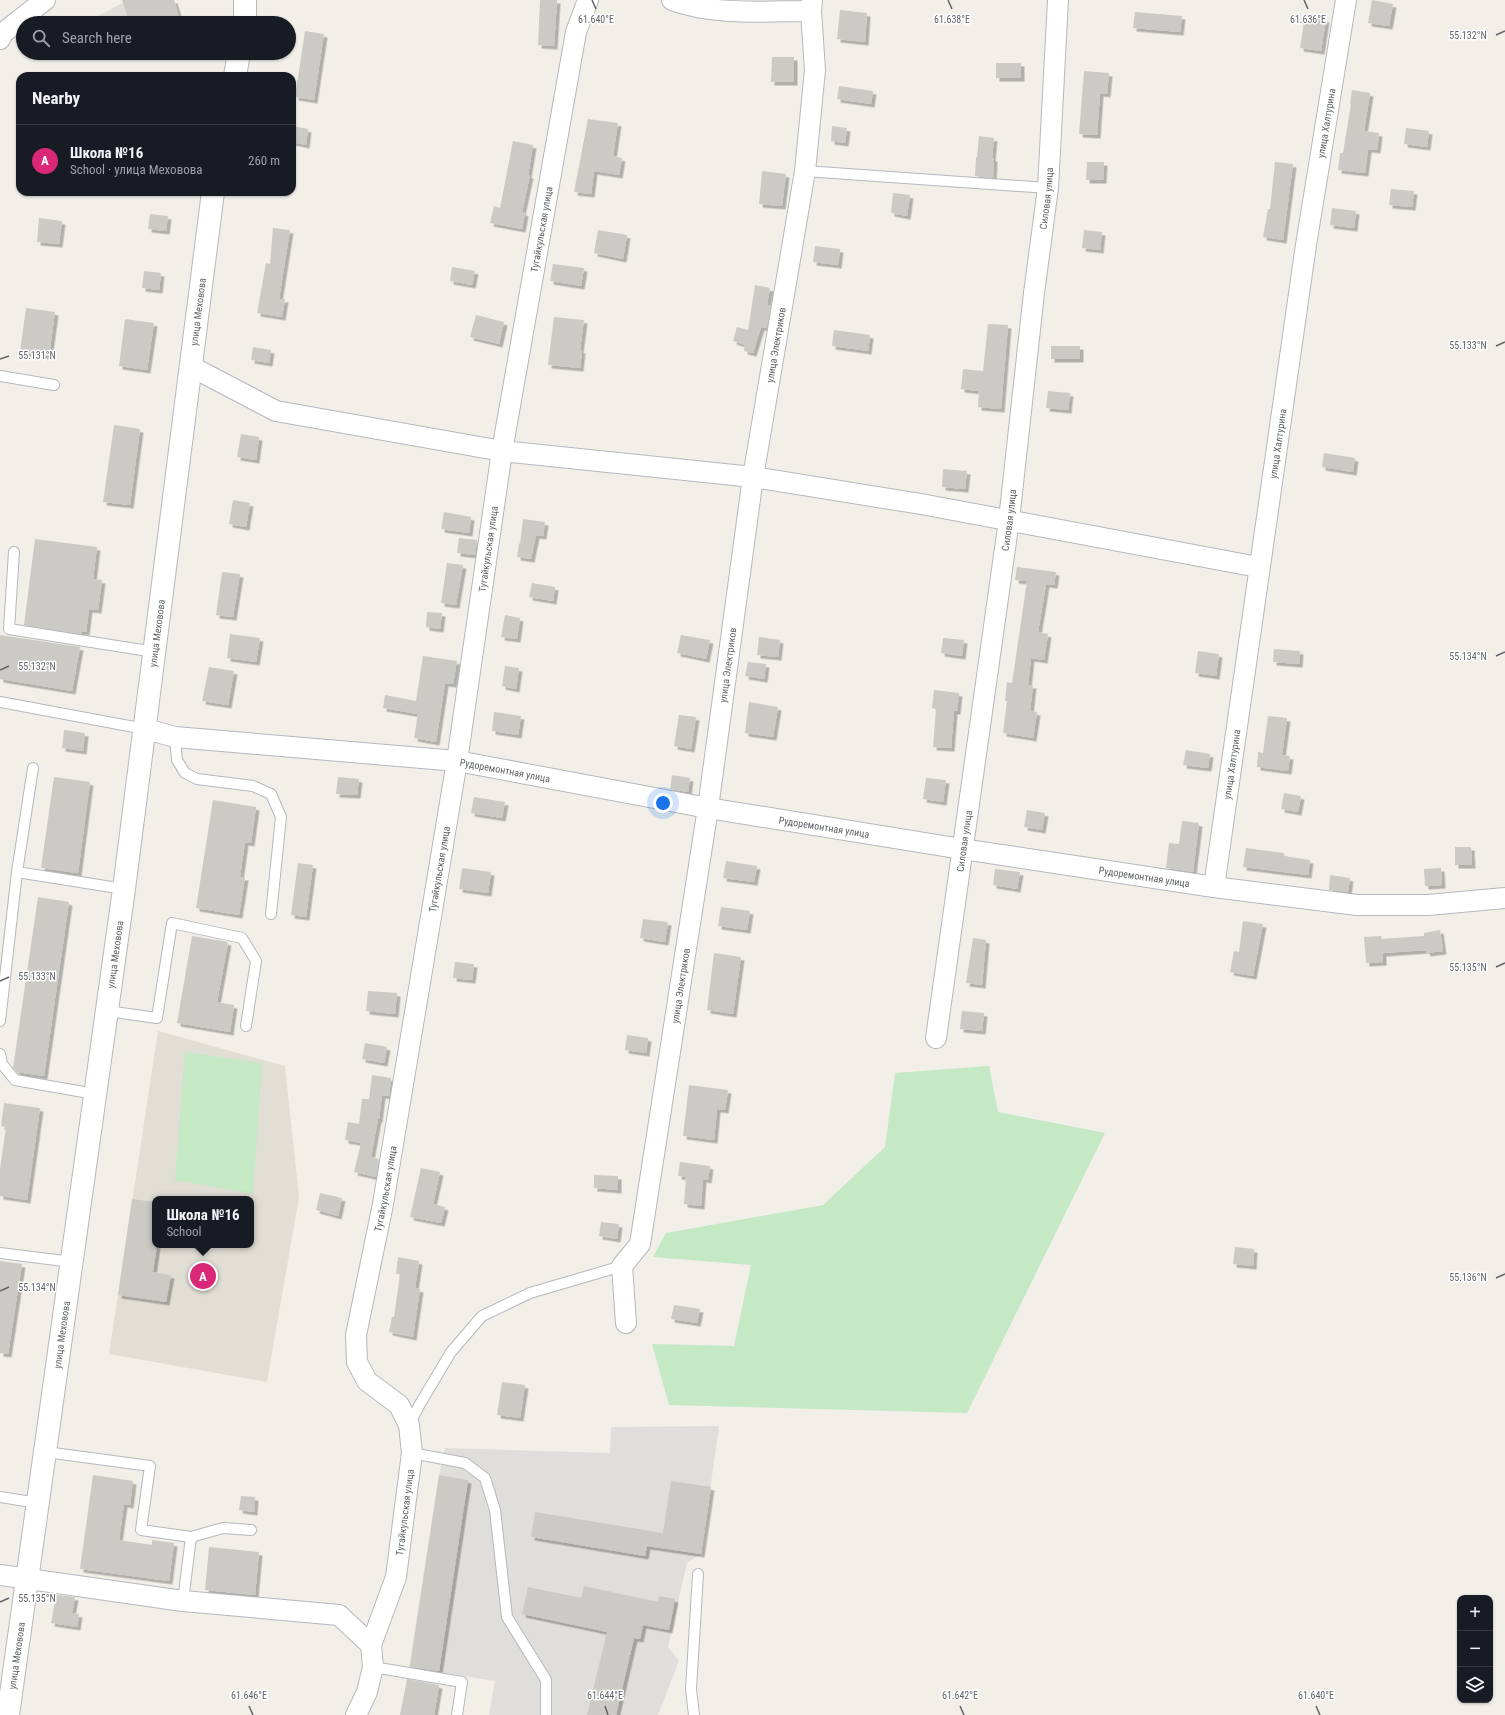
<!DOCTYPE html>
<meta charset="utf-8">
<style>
:root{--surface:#171b24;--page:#20242c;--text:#f1f3f6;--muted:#9ea1a6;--line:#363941;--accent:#db2777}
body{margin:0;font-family:"Roboto Condensed",sans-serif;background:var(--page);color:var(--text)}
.controls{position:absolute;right:12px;bottom:12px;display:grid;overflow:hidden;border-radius:8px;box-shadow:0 1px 3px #0004}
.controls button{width:36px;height:36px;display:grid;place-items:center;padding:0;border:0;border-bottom:1px solid var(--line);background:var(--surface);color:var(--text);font:20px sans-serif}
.you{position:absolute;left:663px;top:803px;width:14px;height:14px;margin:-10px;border:3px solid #fff;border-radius:50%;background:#1a73e8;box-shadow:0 0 0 6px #1a73e833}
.badge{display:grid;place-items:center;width:26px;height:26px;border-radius:50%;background:var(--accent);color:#fff;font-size:13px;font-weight:700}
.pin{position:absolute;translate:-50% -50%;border:2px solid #fff;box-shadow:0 1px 4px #0006}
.popup{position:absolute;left:152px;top:1196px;width:102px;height:52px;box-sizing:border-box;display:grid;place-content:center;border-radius:8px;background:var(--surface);filter:drop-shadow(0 1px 3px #0005);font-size:13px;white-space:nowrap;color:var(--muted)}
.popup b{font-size:15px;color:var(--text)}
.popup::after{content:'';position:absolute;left:50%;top:100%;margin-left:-8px;border:8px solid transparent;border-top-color:var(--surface)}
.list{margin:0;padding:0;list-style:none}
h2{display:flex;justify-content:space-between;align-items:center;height:52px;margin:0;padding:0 16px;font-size:17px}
h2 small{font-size:13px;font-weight:400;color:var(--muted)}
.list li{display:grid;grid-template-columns:26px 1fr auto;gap:12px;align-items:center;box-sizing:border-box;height:72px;padding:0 16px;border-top:1px solid var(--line)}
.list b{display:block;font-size:15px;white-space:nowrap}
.list p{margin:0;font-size:13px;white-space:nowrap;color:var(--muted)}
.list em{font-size:13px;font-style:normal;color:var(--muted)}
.icon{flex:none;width:22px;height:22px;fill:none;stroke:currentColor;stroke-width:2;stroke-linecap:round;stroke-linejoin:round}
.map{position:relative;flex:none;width:1505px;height:1715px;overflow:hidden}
.search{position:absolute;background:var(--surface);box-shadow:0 1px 3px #0004;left:16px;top:16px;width:280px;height:44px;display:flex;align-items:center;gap:10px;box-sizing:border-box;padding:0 14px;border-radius:22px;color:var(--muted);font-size:15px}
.panel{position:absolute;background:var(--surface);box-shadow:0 1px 3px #0004;left:16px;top:72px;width:280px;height:124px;border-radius:12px}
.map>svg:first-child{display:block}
.industrial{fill:#e0deda}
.education{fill:#e1ded6;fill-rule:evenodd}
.green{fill:#c5e8c5}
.building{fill:#cccac5;filter:url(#shadow)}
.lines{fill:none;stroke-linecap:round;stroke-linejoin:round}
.service-casing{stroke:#b5b8bc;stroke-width:12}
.minor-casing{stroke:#b5b8bc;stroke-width:22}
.tertiary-casing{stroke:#b5b8bc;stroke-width:24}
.service{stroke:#fff;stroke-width:10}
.minor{stroke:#fff;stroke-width:20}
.tertiary{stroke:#fff;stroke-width:22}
.ticks{fill:none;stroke:#5f6368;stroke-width:1.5}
.labels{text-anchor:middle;stroke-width:3;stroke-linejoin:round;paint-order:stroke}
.street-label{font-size:10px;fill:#5f6368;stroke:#fff}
.ticks-label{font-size:10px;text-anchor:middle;fill:#5f6368;stroke:#fff;stroke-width:3;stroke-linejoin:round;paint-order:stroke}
</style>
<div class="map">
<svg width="1505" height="1715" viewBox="0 0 1505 1715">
<defs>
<filter id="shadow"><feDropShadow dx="3.5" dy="3.5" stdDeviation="0" flood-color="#0004"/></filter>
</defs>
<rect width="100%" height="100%" fill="#f1efe8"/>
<path class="industrial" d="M 128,0 L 174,0 L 182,23 L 85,23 Z
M 147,53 L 191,53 L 191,56 Z
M 719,1426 L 701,1554 L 687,1563 L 668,1647 L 679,1661 L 658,1715 L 489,1715 L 495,1681 L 409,1667 L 439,1475 L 445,1448 L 610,1453 L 611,1427 Z"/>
<path class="education" d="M 158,1031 L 285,1066 L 299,1197 L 267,1382 L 109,1354 ZM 155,1199 L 251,1199 L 251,1245 L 155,1245 Z"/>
<path class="green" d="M 185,1052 L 262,1063 L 253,1194 L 175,1180 Z
M 989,1066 L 998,1112 L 1105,1133 L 967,1413 L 669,1405 L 652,1344 L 734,1346 L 751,1265 L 653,1257 L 666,1233 L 823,1205 L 885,1147 L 895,1073 Z"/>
<path class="building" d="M 122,0 L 174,0 L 179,16 L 159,23 L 130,23 Z
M 540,0 L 557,0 L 554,46 L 538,45 Z
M 1372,0 L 1393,4 L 1389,26 L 1368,23 Z
M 840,10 L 867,13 L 865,42 L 837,39 Z
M 1135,12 L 1182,16 L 1180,32 L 1133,28 Z
M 1305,16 L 1326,19 L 1321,51 L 1300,48 Z
M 305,31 L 324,34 L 314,100 L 295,97 Z
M 772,57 L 794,57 L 794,82 L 771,82 Z
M 996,63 L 1021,63 L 1021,78 L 996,78 Z
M 1084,71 L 1109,73 L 1107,94 L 1100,93 L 1097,135 L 1079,134 Z
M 839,86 L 873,91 L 871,104 L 837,99 Z
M 1352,90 L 1370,93 L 1364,131 L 1379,133 L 1377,150 L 1368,149 L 1365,173 L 1338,170 L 1340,153 L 1343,153 L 1351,104 L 1350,104 Z
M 588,119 L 618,123 L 613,156 L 622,158 L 619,175 L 594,171 L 591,194 L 574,192 Z
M 292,126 L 308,129 L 306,145 L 292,142 Z
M 832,126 L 847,128 L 845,143 L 831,141 Z
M 1406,128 L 1429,131 L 1427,147 L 1404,144 Z
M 979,136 L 994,138 L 992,158 L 994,158 L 993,178 L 975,176 L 976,157 L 977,157 Z
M 513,141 L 533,145 L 528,175 L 530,175 L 522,212 L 525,213 L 522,229 L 490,223 L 494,206 L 500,208 Z
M 1087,162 L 1104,162 L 1103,180 L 1086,180 Z
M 1275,162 L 1293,164 L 1283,240 L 1263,237 L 1268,209 L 1270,209 Z
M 762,171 L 786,174 L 782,206 L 759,204 Z
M 1391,189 L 1414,191 L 1412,207 L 1389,205 Z
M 893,193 L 910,195 L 907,216 L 891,213 Z
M 1332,208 L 1356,211 L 1354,228 L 1330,225 Z
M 150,214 L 168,216 L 166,231 L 148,229 Z
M 39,218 L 62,221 L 59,244 L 37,242 Z
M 273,228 L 290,230 L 279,299 L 285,299 L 282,317 L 257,313 L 266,263 L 270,264 Z
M 598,230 L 627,235 L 623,259 L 594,253 Z
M 1084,230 L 1102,232 L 1100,250 L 1082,248 Z
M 815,246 L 840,249 L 838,265 L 813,262 Z
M 553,264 L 584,268 L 581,286 L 550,281 Z
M 452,267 L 475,271 L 472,285 L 450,281 Z
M 144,271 L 161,273 L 159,290 L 142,288 Z
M 755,285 L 770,288 L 767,305 L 771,305 L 767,328 L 761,327 L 753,353 L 744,351 L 745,345 L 733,341 L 737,327 L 748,330 Z
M 26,308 L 55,312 L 49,356 L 20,352 Z
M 476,315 L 504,322 L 499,344 L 470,337 Z
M 554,317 L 584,320 L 580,350 L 582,350 L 580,368 L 548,365 Z
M 125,319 L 154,323 L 147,370 L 119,366 Z
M 988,324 L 1008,325 L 1001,409 L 978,407 L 979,391 L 961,389 L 963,369 L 983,371 Z
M 834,330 L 870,335 L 868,351 L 832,346 Z
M 1051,346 L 1080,346 L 1080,359 L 1051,359 Z
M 253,347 L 271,350 L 269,363 L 251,360 Z
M 1048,391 L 1070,393 L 1068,410 L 1046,408 Z
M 114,425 L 140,429 L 130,505 L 103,502 Z
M 241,434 L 259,437 L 256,460 L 237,457 Z
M 1324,453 L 1355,458 L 1353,472 L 1322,467 Z
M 943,469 L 967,471 L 965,489 L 942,487 Z
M 233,500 L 250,503 L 246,527 L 229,524 Z
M 444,512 L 471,517 L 469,533 L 441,529 Z
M 523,519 L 545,522 L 543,536 L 536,535 L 531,559 L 517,557 L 519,543 L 520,544 Z
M 459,538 L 477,540 L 475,555 L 457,553 Z
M 35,539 L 97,547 L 93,579 L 102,580 L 98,610 L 89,609 L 86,632 L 82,631 L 82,634 L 24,625 Z
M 447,563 L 463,565 L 456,605 L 441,603 Z
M 1017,567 L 1056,572 L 1054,585 L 1046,584 L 1038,632 L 1048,634 L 1044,660 L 1031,658 L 1028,685 L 1033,685 L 1030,711 L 1037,712 L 1033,738 L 1003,733 L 1007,701 L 1005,701 L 1007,682 L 1012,683 L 1027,581 L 1015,580 Z
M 222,572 L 240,574 L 233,617 L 216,615 Z
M 532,583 L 555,587 L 553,601 L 529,597 Z
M 427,612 L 442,613 L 440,629 L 426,627 Z
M 505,615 L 520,618 L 517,639 L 501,637 Z
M 230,634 L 260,638 L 256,662 L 227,658 Z
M 0,635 L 80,647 L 72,691 L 0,679 Z
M 681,635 L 710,640 L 706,659 L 677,653 Z
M 759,637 L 780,640 L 778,657 L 757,655 Z
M 943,638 L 964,640 L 962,656 L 941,653 Z
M 1274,649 L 1300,651 L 1299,664 L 1273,662 Z
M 1198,651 L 1219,654 L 1216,676 L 1195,673 Z
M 423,656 L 457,661 L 453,684 L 445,683 L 436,742 L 414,738 L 418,714 L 383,708 L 385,695 L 416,701 Z
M 748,662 L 766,664 L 764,679 L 745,676 Z
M 505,666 L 519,668 L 516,689 L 502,686 Z
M 209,667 L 234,671 L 228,705 L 202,701 Z
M 934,690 L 959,693 L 957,711 L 954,711 L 951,748 L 933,747 L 936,709 L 932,708 Z
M 749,702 L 778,707 L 773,737 L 745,733 Z
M 494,712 L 521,716 L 518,735 L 492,731 Z
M 679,715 L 696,717 L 691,749 L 674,746 Z
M 1268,716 L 1287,718 L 1282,755 L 1290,756 L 1288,771 L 1257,767 L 1258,752 L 1263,753 Z
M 64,730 L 85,733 L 83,751 L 62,748 Z
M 1186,750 L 1210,754 L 1208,768 L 1183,765 Z
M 672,775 L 690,778 L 688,792 L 670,789 Z
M 54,777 L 90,782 L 78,873 L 41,868 Z
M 338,777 L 359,779 L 357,795 L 336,794 Z
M 926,778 L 946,780 L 943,802 L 923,799 Z
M 1284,793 L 1301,796 L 1298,812 L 1281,809 Z
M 474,797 L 505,802 L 502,818 L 471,813 Z
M 213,800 L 256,807 L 251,843 L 245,842 L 240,877 L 245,877 L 239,915 L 196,908 Z
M 1027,810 L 1045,813 L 1042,830 L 1024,827 Z
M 1182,821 L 1199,823 L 1193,872 L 1166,868 L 1169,843 L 1179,844 Z
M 1455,847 L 1471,847 L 1472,865 L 1455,865 Z
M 1246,848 L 1284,853 L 1284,856 L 1310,860 L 1308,875 L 1243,867 Z
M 726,861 L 757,866 L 754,882 L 723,878 Z
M 298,863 L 313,865 L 306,917 L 291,915 Z
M 462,868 L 491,872 L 488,893 L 459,889 Z
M 1441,868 L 1442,885 L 1425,886 L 1424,869 Z
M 995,869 L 1020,872 L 1017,889 L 993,885 Z
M 1330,875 L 1350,878 L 1348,892 L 1329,890 Z
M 38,897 L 69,902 L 44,1076 L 17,1072 L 13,1068 Z
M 721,907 L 750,911 L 747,930 L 718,926 Z
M 643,919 L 668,922 L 665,942 L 640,938 Z
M 1243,921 L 1263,924 L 1253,976 L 1230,972 L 1234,951 L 1239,952 Z
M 1440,930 L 1443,951 L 1427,953 L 1426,950 L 1383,953 L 1383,962 L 1366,963 L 1364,937 L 1381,936 L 1382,939 L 1424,936 L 1424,933 Z
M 192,936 L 228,942 L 217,1002 L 234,1005 L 230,1032 L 177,1023 Z
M 973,938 L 986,940 L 982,985 L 966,983 Z
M 714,953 L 741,957 L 733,1014 L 707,1010 Z
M 455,962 L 474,964 L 472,980 L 453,978 Z
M 368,991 L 397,993 L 395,1014 L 366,1011 Z
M 962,1011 L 984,1013 L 982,1031 L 960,1029 Z
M 627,1035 L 648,1038 L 646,1053 L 625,1050 Z
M 365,1043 L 387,1047 L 384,1063 L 362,1059 Z
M 372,1075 L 391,1078 L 389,1096 L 382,1095 L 379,1119 L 378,1119 L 371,1157 L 379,1159 L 376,1177 L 354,1172 L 361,1143 L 345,1140 L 348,1122 L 359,1124 L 362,1099 L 369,1099 Z
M 689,1085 L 728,1090 L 725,1110 L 717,1109 L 714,1140 L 683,1136 Z
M 4,1103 L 40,1108 L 27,1200 L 0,1196 L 0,1169 L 6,1127 L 1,1126 Z
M 680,1162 L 710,1166 L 708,1180 L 703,1179 L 701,1206 L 684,1204 L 686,1177 L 678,1176 Z
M 421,1168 L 440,1172 L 433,1204 L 445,1207 L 441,1223 L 410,1217 Z
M 594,1175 L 618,1176 L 618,1190 L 594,1188 Z
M 320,1193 L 342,1198 L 338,1216 L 316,1210 Z
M 132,1199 L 155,1202 L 155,1245 L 157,1245 L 153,1272 L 171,1275 L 166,1302 L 118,1295 Z
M 601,1222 L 619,1224 L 617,1239 L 599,1236 Z
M 1235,1247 L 1254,1249 L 1253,1266 L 1233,1264 Z
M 398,1257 L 419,1261 L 415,1288 L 420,1289 L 413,1337 L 389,1332 L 392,1317 L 394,1317 L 400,1274 L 396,1274 Z
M 0,1261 L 22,1264 L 8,1354 L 0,1353 Z
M 674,1305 L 700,1309 L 697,1323 L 671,1319 Z
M 502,1382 L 525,1385 L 520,1418 L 497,1415 Z
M 93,1475 L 133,1481 L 130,1505 L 124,1504 L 119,1540 L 152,1545 L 152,1540 L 174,1543 L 169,1581 L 80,1569 Z
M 439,1475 L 468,1480 L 439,1671 L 410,1667 Z
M 671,1481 L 711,1487 L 701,1554 L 647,1546 L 645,1556 L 531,1537 L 535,1512 L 663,1533 Z
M 241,1496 L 255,1497 L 254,1512 L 239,1510 Z
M 209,1547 L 259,1552 L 255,1595 L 205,1590 Z
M 584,1586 L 658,1602 L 659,1596 L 675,1599 L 669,1630 L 643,1625 L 640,1639 L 634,1638 L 616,1715 L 587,1715 L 607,1632 L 522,1614 L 528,1587 L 581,1598 Z
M 56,1595 L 75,1597 L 72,1613 L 79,1614 L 77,1627 L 51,1623 Z
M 407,1679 L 439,1685 L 434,1715 L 400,1715 Z"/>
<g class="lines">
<defs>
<path id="service" d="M 805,171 L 1048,188
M 0,376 L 54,385
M 14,552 L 9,629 L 155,652
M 0,702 L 145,729
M 175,737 L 177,760 L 185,773 L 197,779 L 253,786 L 271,794 L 281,817 L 271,914
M 17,872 L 124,889
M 107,1011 L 157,1018 L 172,923 L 242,938 L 256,961 L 246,1026
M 0,1021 L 17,872 L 33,768
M 0,1054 L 2,1064 L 15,1080 L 95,1094
M 0,1253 L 72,1262
M 409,1425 L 420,1404 L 451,1352 L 482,1316 L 530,1293 L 622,1266
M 46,1452 L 150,1466 L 141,1530 L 191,1537 L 183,1601
M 412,1453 L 465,1463 L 485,1478 L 495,1510 L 507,1617 L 546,1680 L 546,1715
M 0,1497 L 38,1503
M 191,1537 L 223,1528 L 251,1530
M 373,1667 L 462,1682 L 457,1715
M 694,1715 L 691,1689 L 698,1574"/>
<g id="minor">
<path d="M 672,0 C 714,16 766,11 811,11"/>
<path d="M 0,39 L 3,33 L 45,0"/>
<path d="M 192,367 L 276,411 L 502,451 L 753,477 L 921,504 L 1258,567"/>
<path id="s1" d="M 146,729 L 175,737 L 457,761 L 708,808 L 962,849 L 1214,887 L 1357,905 L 1428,905 L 1505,898"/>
<path id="s2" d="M 1214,887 L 1306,245 L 1346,0"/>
<path id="s3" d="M 936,1038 L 1009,520 L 1034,293 L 1048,188 L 1058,0"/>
<path id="s4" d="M 626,1323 L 622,1266 L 640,1244 L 708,808 L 753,477 L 805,171 L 815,70 L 811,11 L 812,0"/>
<path d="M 0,1575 L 183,1601 L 339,1615 L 371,1645"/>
<path id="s5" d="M 356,1715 L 367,1692 L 373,1667 L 371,1645 L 396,1577 L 412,1453 L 409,1425 L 399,1405 L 367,1381 L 357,1362 L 356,1335 L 383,1204 L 457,761 L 502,451 L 576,32 L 588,0"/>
</g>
<g id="tertiary">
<path d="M 245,23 L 245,0"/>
<path d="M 235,76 L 239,53"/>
<path id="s6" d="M 8,1715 L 124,889 L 213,192"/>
</g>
</defs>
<use href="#service" class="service-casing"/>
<use href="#minor" class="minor-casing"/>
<use href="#tertiary" class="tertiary-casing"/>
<use href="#service" class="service"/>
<use href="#minor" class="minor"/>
<use href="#tertiary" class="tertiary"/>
</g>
<path class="ticks" d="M 592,0 L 596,9M 948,0 L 952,9M 1304,0 L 1308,9M 1496,35 L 1505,31M 1496,346 L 1505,342M 0,359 L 9,356M 1496,656 L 1505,652M 0,670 L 9,666M 1496,967 L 1505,963M 0,981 L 9,977M 1496,1278 L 1505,1274M 0,1291 L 9,1287M 0,1602 L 9,1598M 249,1706 L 253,1715M 605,1706 L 608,1715M 960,1706 L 964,1715M 1316,1706 L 1320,1715"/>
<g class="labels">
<g class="street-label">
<text dy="4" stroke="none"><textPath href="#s2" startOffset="772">улица Халтурина</textPath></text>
<text dy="4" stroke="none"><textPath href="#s3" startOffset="847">Силовая улица</textPath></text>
<text dy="4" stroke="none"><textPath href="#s5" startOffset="1531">Тугайкульская улица</textPath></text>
<text dy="4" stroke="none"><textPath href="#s6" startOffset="1416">улица Меховова</textPath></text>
<text dy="4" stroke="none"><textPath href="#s4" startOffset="995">улица Электриков</textPath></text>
<text dy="4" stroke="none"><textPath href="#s2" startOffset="448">улица Халтурина</textPath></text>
<text dy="4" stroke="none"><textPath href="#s3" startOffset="523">Силовая улица</textPath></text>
<text dy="4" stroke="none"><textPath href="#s5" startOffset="1207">Тугайкульская улица</textPath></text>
<text dy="4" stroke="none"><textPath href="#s6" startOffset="1092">улица Меховова</textPath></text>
<text dy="4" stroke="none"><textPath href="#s4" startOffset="671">улица Электриков</textPath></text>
<text dy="4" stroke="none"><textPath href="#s2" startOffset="124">улица Халтурина</textPath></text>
<text dy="4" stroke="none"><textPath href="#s1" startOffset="362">Рудоремонтная улица</textPath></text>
<text dy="4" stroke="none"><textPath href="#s1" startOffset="686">Рудоремонтная улица</textPath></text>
<text dy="4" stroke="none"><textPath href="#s3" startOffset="199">Силовая улица</textPath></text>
<text dy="4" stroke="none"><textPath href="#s5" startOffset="883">Тугайкульская улица</textPath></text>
<text dy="4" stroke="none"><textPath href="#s1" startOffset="1010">Рудоремонтная улица</textPath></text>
<text dy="4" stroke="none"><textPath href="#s6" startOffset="768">улица Меховова</textPath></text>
<text dy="4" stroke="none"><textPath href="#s4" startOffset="347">улица Электриков</textPath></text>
<text dy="4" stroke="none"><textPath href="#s5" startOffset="559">Тугайкульская улица</textPath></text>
<text dy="4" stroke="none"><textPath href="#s6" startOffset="384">улица Меховова</textPath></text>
<text dy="4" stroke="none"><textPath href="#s5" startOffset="211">Тугайкульская улица</textPath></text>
<text dy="4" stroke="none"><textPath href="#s6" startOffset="60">улица Меховова</textPath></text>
</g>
</g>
<g class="ticks-label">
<text x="596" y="23">61.640°E</text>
<text x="952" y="23">61.638°E</text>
<text x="1308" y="23">61.636°E</text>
<text x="1468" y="39">55.132°N</text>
<text x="1468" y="349">55.133°N</text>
<text x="37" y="359">55.131°N</text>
<text x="1468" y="660">55.134°N</text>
<text x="37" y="670">55.132°N</text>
<text x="1468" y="971">55.135°N</text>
<text x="37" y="980">55.133°N</text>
<text x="1468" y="1281">55.136°N</text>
<text x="37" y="1291">55.134°N</text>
<text x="37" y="1602">55.135°N</text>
<text x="249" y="1699">61.646°E</text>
<text x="605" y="1699">61.644°E</text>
<text x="960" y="1699">61.642°E</text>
<text x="1316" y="1699">61.640°E</text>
</g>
</svg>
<div class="controls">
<button>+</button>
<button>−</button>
<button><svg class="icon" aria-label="layers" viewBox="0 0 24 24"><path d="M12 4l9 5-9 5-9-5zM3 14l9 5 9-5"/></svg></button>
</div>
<div class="you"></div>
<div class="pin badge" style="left:203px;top:1276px">A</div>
<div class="popup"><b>Школа №16</b>School</div>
<div class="search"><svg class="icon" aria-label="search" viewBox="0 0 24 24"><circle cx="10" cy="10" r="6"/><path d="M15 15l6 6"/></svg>Search here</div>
<section class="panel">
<h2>Nearby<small></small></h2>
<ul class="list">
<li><span class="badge">A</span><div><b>Школа №16</b><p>School · улица Меховова</p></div><em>260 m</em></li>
</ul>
</section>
</div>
